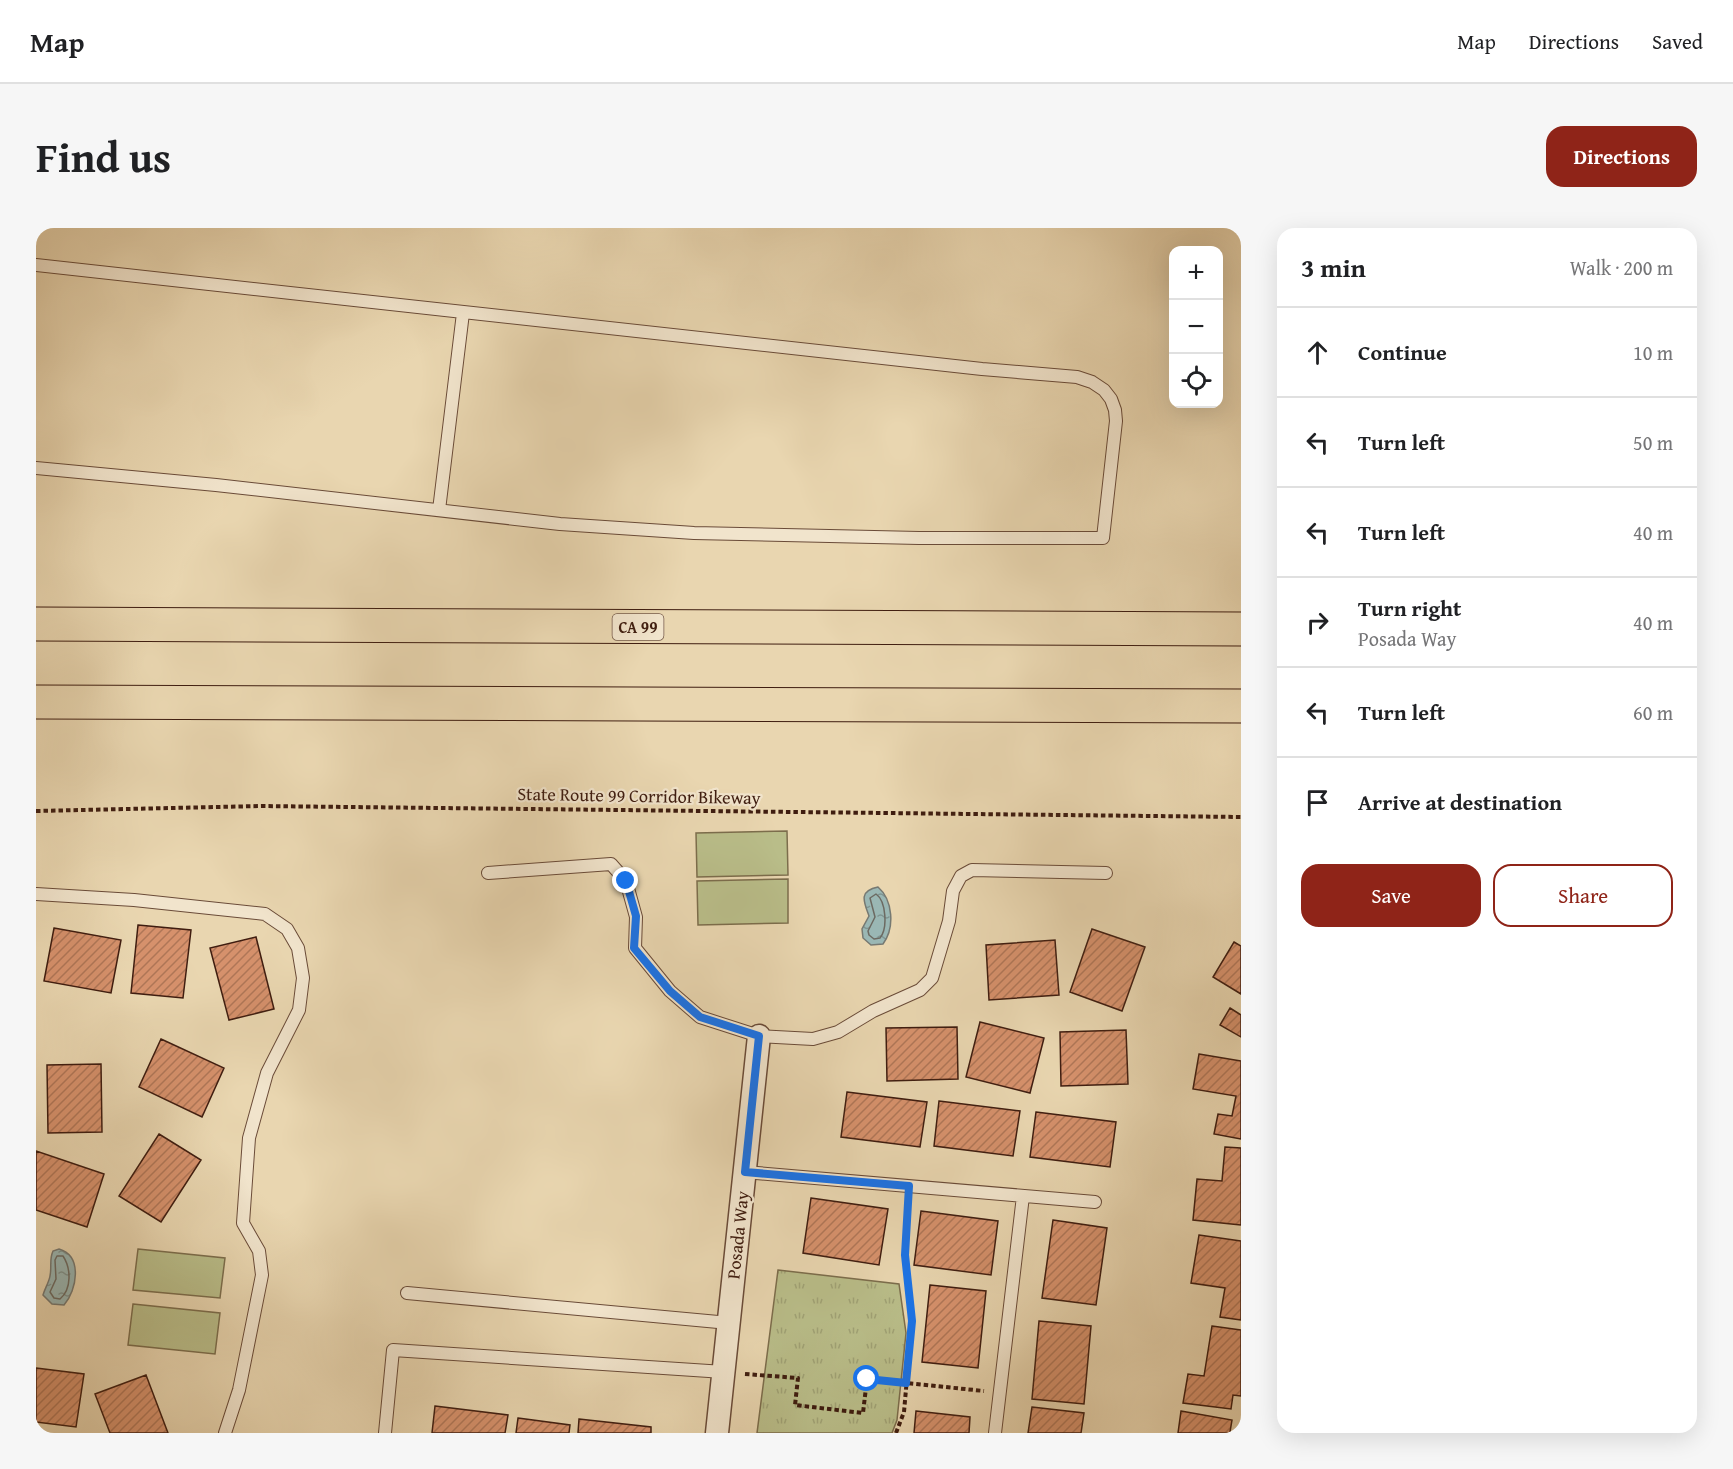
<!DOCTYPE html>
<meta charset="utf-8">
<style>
:root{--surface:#fff;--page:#f6f6f6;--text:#202124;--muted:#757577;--line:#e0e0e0;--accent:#8f2418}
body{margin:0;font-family:"Gentium Book Plus",serif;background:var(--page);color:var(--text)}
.controls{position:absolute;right:18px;top:18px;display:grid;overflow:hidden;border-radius:12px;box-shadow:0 6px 24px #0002}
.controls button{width:54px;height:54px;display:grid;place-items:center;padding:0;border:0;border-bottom:2px solid var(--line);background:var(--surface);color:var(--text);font:30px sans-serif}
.stop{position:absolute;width:18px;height:18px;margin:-14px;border:4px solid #1a73e8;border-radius:50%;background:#fff}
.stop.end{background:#1a73e8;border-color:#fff;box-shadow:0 2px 6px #0008}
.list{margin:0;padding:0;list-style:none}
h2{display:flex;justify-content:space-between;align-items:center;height:78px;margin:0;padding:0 24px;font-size:26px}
h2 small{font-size:20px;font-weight:400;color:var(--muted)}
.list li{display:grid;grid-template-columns:39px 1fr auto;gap:18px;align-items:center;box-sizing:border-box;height:90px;padding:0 24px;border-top:2px solid var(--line)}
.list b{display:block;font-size:22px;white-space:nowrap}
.list p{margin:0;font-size:20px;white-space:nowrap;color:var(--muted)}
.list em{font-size:20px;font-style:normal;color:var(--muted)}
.actions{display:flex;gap:12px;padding:18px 24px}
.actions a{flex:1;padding:14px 0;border:2px solid var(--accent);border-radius:18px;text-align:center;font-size:21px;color:var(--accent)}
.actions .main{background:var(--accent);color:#fff}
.icon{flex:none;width:33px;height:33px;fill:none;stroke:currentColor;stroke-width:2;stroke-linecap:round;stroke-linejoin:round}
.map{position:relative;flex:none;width:1205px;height:1205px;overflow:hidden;border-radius:18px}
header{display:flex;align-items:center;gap:36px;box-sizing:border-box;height:84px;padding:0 30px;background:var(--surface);border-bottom:2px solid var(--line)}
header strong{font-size:28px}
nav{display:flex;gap:33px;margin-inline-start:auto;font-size:21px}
.intro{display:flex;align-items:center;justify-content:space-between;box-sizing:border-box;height:144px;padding:0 36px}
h1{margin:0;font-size:42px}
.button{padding:15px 27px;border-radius:18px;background:var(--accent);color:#fff;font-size:21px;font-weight:700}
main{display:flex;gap:36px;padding:0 36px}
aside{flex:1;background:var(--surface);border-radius:18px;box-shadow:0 6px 24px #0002}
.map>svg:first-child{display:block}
.green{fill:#b9bd89;stroke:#7c6d4c;stroke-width:1.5}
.park{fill:url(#park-tufts);stroke:#7c6d4c;stroke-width:1.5}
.water{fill:url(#water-ripples);stroke:#767972;stroke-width:1.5}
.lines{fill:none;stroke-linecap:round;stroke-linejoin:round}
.shore{stroke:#6c6a62;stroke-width:1.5}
.building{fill:url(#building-hatch);stroke:#3f1d10;stroke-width:1.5}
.lane-casing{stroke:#6a4b38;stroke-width:14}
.street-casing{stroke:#6a4b38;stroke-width:25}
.highway-casing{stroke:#3f1d10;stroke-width:35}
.path{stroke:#3f1d10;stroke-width:4;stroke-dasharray:4.5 3;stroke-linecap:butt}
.lane{stroke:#f1e4cc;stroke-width:12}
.street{stroke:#f1e4cc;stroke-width:22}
.highway{stroke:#e9d6b0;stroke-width:33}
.route{stroke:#1a73e8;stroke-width:8}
.labels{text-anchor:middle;stroke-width:4.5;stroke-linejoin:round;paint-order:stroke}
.shield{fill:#f1e4cc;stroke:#745948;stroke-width:1.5}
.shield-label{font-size:16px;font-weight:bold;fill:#3f1d10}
.street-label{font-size:18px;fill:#3f1d10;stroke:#f1e4cc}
</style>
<header>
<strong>Map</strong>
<nav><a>Map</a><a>Directions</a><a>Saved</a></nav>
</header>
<div class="intro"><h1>Find us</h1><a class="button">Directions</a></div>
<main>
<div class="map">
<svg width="1205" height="1205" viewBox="0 0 1205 1205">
<defs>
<pattern id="park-tufts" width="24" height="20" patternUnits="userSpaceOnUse" patternTransform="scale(1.5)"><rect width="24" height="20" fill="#b9bd89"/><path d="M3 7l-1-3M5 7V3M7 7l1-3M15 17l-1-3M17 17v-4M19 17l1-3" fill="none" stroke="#a0a275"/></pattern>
<pattern id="water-ripples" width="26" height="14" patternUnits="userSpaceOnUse" patternTransform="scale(1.5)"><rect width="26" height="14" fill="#9ab7b4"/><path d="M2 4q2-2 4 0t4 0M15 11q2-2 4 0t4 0" fill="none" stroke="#7f9491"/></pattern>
<pattern id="building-hatch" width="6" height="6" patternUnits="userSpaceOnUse" patternTransform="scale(1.5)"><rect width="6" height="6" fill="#d6916c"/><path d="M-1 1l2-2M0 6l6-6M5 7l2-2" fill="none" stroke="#af7657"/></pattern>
</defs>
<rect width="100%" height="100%" fill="#e9d6b0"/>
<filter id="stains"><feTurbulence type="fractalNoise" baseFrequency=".00333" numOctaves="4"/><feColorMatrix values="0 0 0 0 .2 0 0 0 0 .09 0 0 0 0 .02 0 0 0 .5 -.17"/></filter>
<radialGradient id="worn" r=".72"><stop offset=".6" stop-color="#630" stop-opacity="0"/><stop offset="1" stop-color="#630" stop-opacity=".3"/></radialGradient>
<path class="green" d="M 751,603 L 752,647 L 661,649 L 660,605 Z
M 752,651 L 752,695 L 662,697 L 661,653 Z
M 102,1021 L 189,1030 L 184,1070 L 97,1062 Z
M 97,1076 L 184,1085 L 179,1126 L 92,1117 Z"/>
<path class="park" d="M 742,1042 L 863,1056 L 870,1105 L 861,1192 L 856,1205 L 721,1205 Z"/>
<path class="water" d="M 842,659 C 857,672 859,700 847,716 L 835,717 L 827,710 L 826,701 L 833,688 C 828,674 822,663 842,659 Z
M 23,1021 C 47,1028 41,1062 28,1077 L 16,1076 L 7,1067 C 9,1060 13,1054 14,1048 C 16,1038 13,1032 17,1023 Z"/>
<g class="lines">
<path class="shore" d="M 840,666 C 850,673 852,700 844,710 L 838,711 L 833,707 L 832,703 L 839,689 L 834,670 Z
M 21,1028 L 27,1028 C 35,1040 36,1061 24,1071 L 18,1070 L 14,1064 L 20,1051 L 19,1032 Z"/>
</g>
<path class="building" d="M 102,697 L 155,702 L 147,770 L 95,765 Z
M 18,700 L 85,712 L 75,765 L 8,753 Z
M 1056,701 L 1109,719 L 1086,783 L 1034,764 Z
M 220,709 L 238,781 L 193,792 L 174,720 Z
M 1019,712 L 1023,767 L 953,772 L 950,717 Z
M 1198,714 L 1205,718 L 1205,766 L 1177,749 Z
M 1194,780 L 1205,787 L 1205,809 L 1184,797 Z
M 944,794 L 1008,810 L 994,865 L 930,849 Z
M 921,799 L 922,851 L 851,853 L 850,800 Z
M 1090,802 L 1092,856 L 1025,858 L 1024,804 Z
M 125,811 L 188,840 L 166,889 L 103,859 Z
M 1163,826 L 1205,833 L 1205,911 L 1178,906 L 1182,886 L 1196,888 L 1200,868 L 1157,861 Z
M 65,836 L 66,904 L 12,905 L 11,837 Z
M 811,864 L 891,874 L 884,919 L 805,909 Z
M 903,873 L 984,883 L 977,928 L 898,918 Z
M 1000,884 L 1080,894 L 1074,939 L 994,929 Z
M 123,906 L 165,932 L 125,994 L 83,968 Z
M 1189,919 L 1205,920 L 1205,997 L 1157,992 L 1161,951 L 1186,953 Z
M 0,923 L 68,946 L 51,999 L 0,982 Z
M 775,970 L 852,981 L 843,1037 L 767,1025 Z
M 885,983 L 962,993 L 955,1047 L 878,1037 Z
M 1017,992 L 1071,1000 L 1060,1077 L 1006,1070 Z
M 1163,1007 L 1205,1013 L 1205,1092 L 1184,1089 L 1189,1060 L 1155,1055 Z
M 894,1057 L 950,1063 L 942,1140 L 886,1134 Z
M 1003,1093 L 1055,1098 L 1048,1176 L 996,1171 Z
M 1176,1098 L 1205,1102 L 1205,1168 L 1197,1167 L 1195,1181 L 1147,1175 L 1152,1146 L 1168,1148 Z
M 0,1140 L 48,1146 L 40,1199 L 0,1194 Z
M 110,1147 L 132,1205 L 74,1205 L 59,1166 Z
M 399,1178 L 472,1187 L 469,1205 L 396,1205 Z
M 996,1179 L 1048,1185 L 1045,1205 L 992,1205 Z
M 880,1183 L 934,1189 L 933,1205 L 878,1205 Z
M 1145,1183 L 1196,1192 L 1194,1204 L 1199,1205 L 1142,1205 Z
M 482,1190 L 534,1197 L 533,1205 L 480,1205 Z
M 543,1191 L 615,1199 L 615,1205 L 542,1205 Z"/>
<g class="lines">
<defs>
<path id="lane" d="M 0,37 L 946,141 L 1041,149 L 1056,154 L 1068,162 L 1075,171 L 1079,182 L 1080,193 L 1067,310 L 883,310 L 658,305 L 524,296 L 180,257 L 0,240
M 403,282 L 427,85
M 452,645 L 575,636 L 590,653 L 600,689 L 599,720 L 634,763 L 664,789 L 723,808 L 777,811 L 802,804 L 837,783 L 884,762 L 896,750 L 913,693 L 917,663 L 925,648 L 936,642 L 1070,645
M 0,666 L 98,672 L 229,686 L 251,701 L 262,720 L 267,750 L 263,782 L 231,845 L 213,910 L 207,995 L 223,1023 L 226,1047 L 203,1162 L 189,1205
M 709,944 L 1059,974
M 371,1065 L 693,1095
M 349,1205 L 357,1122 L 688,1144
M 959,1205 L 987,968"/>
<path id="street" d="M 681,1205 L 723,808"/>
<path id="highway" d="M 0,396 L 1205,401
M 0,474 L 1205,478"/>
</defs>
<use href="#lane" class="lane-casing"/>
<use href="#street" class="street-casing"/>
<use href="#highway" class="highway-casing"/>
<path class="path" d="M 0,583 L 225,578 L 1205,589
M 709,1146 L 762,1150 L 759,1177 L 827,1185 L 831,1151 L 948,1163
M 860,1205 L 868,1184 L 876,1093 L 869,1027 L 872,974"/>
<use href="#lane" class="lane"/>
<use href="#street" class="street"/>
<use href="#highway" class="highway"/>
</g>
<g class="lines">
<path class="route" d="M 590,653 L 600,688 L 598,720 L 634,763 L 664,789 L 723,808 L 709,944 L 873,958 L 869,1027 L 876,1093 L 870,1155 L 831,1151"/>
</g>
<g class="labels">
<rect class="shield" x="576.5" y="386" width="51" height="26" rx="4.5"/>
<g class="shield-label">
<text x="602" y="405">CA 99</text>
</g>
<g class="street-label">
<text transform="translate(603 568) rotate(1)" y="6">State Route 99 Corridor Bikeway</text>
<text transform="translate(702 1007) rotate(-84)" y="6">Posada Way</text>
</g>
</g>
<rect width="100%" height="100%" filter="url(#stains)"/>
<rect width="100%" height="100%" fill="url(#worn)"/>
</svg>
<div class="controls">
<button>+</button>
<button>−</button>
<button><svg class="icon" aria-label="locate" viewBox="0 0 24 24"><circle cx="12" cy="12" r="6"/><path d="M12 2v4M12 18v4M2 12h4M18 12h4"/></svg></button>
</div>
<div class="stop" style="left:831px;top:1151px"></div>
<div class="stop end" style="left:590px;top:653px"></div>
</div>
<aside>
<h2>3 min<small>Walk · 200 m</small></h2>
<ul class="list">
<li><svg class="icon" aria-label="ahead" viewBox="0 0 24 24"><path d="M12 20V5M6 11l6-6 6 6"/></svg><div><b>Continue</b></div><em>10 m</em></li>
<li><svg class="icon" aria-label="left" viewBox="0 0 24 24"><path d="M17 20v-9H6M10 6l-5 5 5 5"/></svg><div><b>Turn left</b></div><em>50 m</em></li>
<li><svg class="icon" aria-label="left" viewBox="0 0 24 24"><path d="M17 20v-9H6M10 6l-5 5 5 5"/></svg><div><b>Turn left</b></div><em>40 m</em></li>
<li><svg class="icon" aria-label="right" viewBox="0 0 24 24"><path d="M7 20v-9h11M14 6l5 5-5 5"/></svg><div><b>Turn right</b><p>Posada Way</p></div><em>40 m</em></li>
<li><svg class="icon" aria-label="left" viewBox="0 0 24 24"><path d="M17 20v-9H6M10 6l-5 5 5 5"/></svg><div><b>Turn left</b></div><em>60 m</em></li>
<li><svg class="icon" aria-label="arrive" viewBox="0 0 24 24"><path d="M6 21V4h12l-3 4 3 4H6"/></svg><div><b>Arrive at destination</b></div></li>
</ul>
<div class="actions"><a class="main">Save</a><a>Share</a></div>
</aside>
</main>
